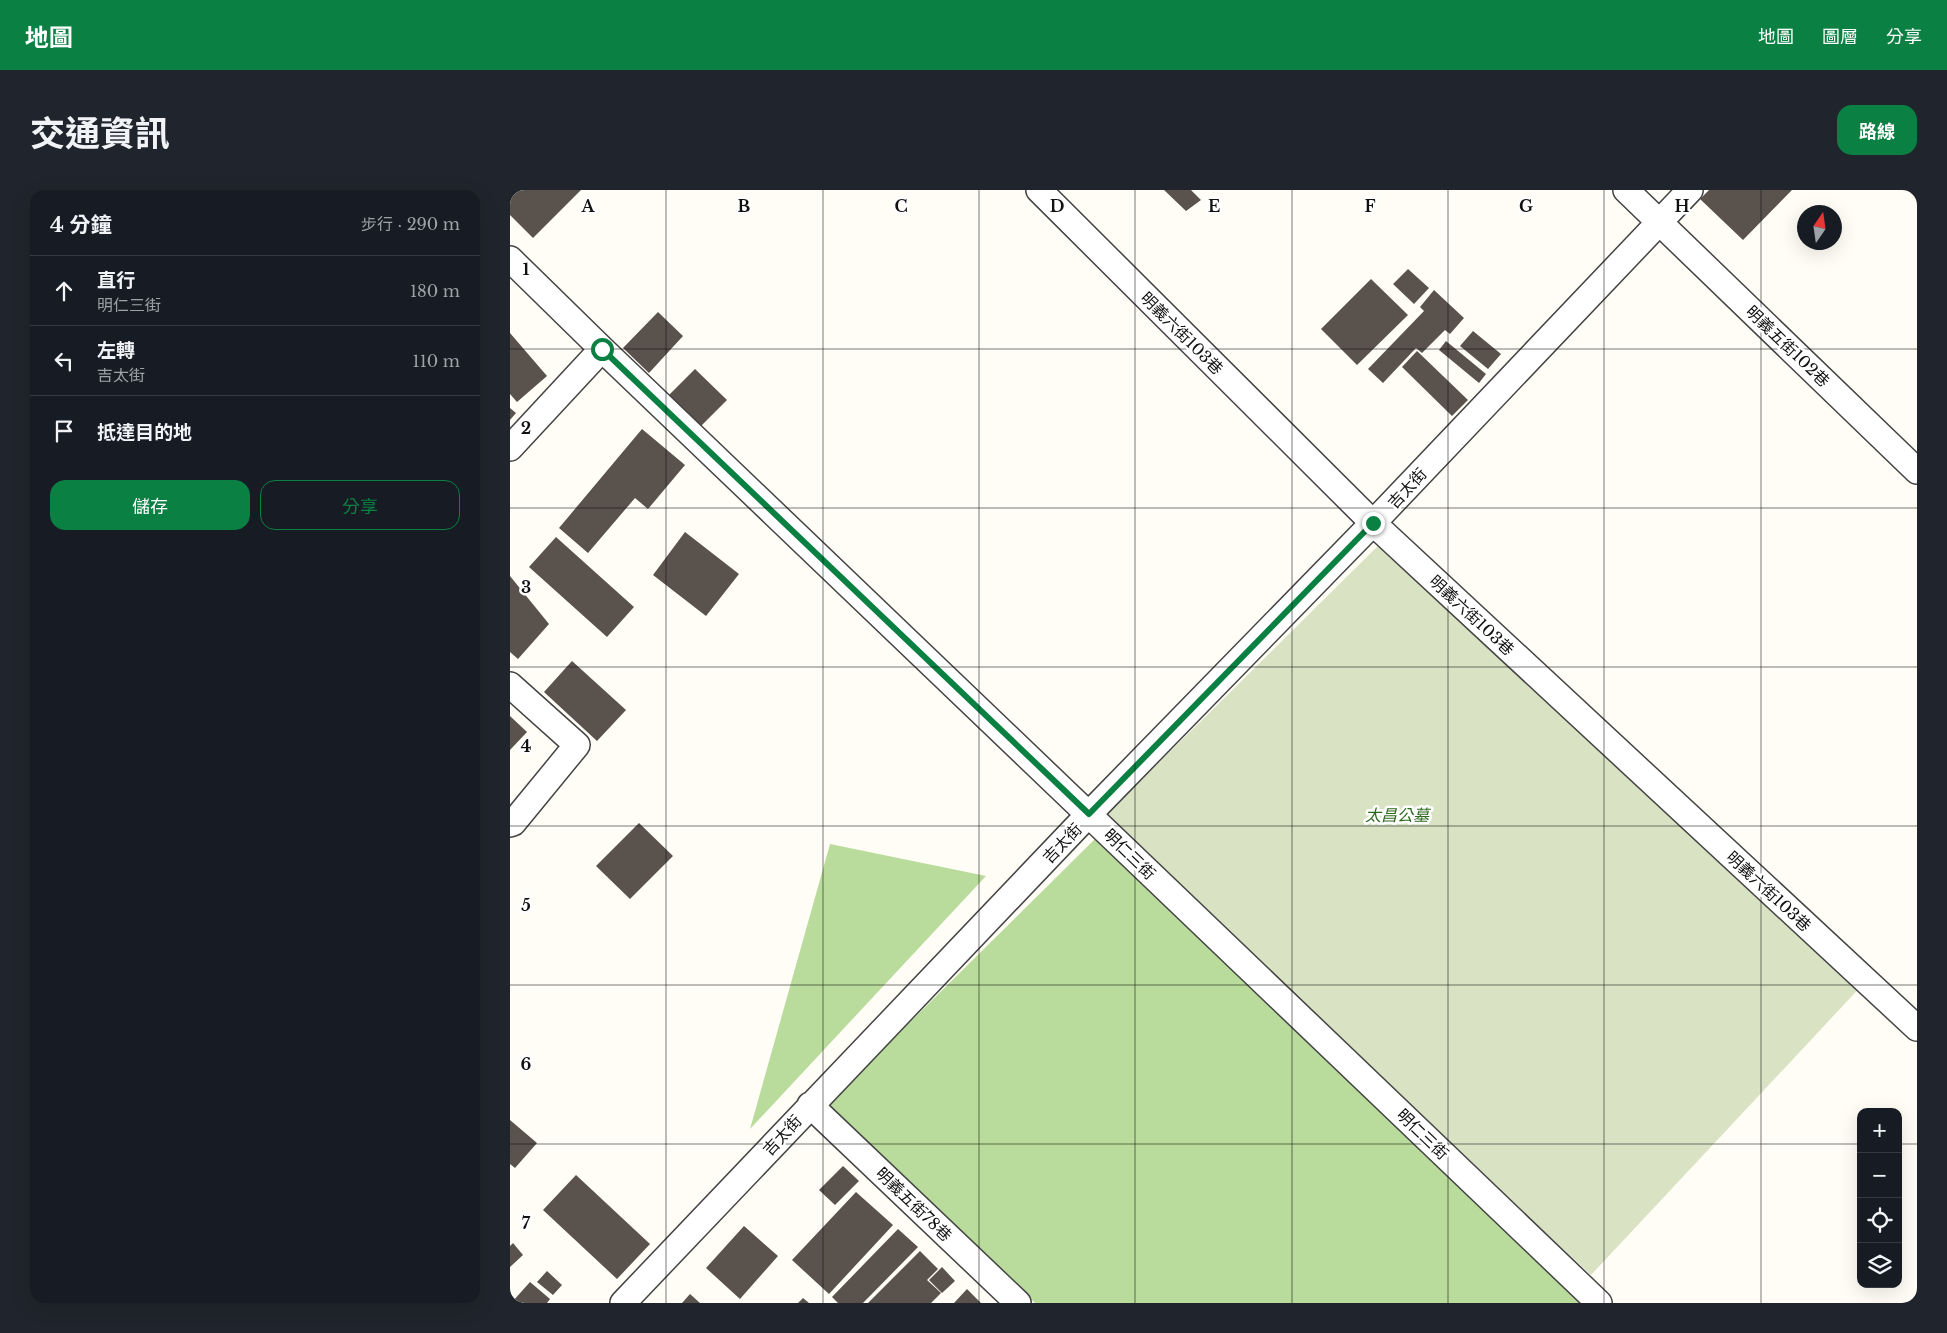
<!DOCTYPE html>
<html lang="zh-TW">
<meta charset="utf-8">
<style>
:root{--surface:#171b24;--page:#20242c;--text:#f1f3f6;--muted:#9ea1a6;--line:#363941;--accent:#0b8043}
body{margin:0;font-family:"Libre Baskerville","Noto Sans TC",serif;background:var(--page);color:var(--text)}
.controls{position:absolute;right:15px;bottom:15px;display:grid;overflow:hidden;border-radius:10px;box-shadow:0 5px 20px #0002}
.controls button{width:45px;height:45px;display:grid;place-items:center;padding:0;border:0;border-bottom:1px solid var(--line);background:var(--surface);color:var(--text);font:25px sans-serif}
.compass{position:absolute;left:1287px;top:15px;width:45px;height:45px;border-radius:50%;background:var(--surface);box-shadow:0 5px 20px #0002;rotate:13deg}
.stop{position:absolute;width:15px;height:15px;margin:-11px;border:4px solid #0b8043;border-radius:50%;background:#fff}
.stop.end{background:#0b8043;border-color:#fff;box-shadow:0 1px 5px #0008}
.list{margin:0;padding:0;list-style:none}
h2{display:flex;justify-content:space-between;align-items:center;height:65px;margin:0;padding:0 20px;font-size:21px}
h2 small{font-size:16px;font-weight:400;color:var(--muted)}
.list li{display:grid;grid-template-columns:32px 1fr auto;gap:15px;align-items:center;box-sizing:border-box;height:70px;padding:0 20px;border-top:1px solid var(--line)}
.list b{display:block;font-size:19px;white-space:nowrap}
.list p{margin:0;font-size:16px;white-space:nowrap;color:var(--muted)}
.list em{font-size:16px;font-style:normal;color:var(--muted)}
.actions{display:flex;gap:10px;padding:15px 20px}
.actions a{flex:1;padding:11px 0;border:1px solid var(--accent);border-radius:15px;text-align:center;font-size:18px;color:var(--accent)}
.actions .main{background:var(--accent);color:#fff}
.icon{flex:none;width:28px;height:28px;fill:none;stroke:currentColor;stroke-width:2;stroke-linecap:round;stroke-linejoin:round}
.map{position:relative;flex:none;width:1407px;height:1113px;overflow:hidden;border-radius:15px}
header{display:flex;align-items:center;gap:30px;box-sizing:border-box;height:70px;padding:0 25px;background:var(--accent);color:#fff}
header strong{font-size:24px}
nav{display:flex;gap:28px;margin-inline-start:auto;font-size:18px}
.intro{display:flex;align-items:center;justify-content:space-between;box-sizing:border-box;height:120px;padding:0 30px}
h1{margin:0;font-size:35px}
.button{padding:12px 22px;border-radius:15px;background:var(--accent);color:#fff;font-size:18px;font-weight:700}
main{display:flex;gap:30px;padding:0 30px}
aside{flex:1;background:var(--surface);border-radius:15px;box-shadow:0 5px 20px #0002}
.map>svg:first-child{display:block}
.forest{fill:#b9dc9c}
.cemetery{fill:#d9e3c4}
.building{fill:#5a524d}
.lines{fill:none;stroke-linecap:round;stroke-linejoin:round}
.minor-casing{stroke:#444;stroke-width:28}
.minor{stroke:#fff;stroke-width:25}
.route{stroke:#0b8043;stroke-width:6}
.grid{fill:none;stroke:#111;stroke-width:1;stroke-opacity:0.55}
.labels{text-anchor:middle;stroke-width:5;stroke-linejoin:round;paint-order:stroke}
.street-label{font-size:16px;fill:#111;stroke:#fff}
.park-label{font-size:16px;font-style:italic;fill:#2f6b1f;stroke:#fff}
.grid-label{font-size:16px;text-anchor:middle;font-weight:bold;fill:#111;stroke:#fff;stroke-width:5;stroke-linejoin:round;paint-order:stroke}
</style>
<header>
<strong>地圖</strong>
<nav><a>地圖</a><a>圖層</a><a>分享</a></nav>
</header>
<div class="intro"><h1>交通資訊</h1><a class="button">路線</a></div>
<main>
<aside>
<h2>4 分鐘<small>步行 · 290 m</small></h2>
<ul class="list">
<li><svg class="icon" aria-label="ahead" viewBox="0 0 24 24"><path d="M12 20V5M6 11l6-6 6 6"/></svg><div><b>直行</b><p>明仁三街</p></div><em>180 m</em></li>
<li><svg class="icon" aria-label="left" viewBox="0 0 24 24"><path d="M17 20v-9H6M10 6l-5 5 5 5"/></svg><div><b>左轉</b><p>吉太街</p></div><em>110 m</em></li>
<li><svg class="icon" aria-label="arrive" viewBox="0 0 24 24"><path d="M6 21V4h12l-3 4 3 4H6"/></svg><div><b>抵達目的地</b></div></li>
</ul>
<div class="actions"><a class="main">儲存</a><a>分享</a></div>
</aside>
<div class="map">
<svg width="1407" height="1113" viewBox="0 0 1407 1113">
<rect width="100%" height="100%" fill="#fffdf5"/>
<path class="forest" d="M 585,649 L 1077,1113 L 525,1113 L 314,917 Z
M 320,654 L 476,686 L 240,939 Z"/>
<path class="cemetery" d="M 884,340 L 1357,790 L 1081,1085 L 592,629 Z"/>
<path class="building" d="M 0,0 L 71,0 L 23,48 L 0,25 Z
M 654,0 L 681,0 L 691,10 L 676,21 Z
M 1199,0 L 1282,0 L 1233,50 L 1190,9 Z
M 898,79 L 919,98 L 904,114 L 883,94 Z
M 861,89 L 898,125 L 847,175 L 811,139 Z
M 924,100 L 954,128 L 940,144 L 935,140 L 912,163 L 906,158 L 873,193 L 858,179 L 914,121 L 910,117 Z
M 148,122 L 173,146 L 139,183 L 113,158 Z
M 963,141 L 991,164 L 978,179 L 950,156 Z
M 0,143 L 37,186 L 7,212 L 0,204 Z
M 936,151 L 976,184 L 969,193 L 929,160 Z
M 907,161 L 958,210 L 942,226 L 892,177 Z
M 185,179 L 217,210 L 191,236 L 159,205 Z
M 0,218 L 6,223 L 0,230 Z
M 132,239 L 175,275 L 138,319 L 125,308 L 78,363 L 49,338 Z
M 175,342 L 229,384 L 196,426 L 143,385 Z
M 46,347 L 124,417 L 97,447 L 19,377 Z
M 0,386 L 39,434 L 8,469 L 0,462 Z
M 62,471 L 116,520 L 87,551 L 34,502 Z
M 0,526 L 17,542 L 0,560 Z
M 129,633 L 163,666 L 120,709 L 86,676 Z
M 0,930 L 27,953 L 5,978 L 0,974 Z
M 333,976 L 349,991 L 325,1015 L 309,1000 Z
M 66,985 L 140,1054 L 107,1089 L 33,1020 Z
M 346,1002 L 383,1035 L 319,1104 L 282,1070 Z
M 234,1036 L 268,1066 L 230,1109 L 196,1078 Z
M 388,1039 L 408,1057 L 353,1113 L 328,1113 L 322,1107 Z
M 3,1053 L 13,1065 L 0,1077 L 0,1056 Z
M 410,1061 L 428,1079 L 417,1090 L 431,1103 L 421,1113 L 358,1113 Z
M 432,1077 L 445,1091 L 432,1103 L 419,1090 Z
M 37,1081 L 52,1095 L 43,1105 L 27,1092 Z
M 20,1092 L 40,1109 L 37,1113 L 6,1113 L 3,1111 Z
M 457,1099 L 471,1113 L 444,1113 Z
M 180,1104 L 190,1113 L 172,1113 Z
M 293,1108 L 299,1113 L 288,1113 Z"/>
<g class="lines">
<defs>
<path id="minor" d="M 529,0 L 863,333 L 1407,838
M 1116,0 L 1407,281
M 0,69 L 92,159 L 1089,1113
M 0,258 L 92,159
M 0,495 L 67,555 L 3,633 L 0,634
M 300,915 L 508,1113
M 113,1113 L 579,624 L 863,333 L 1180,0"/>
</defs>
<use href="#minor" class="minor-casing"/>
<use href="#minor" class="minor"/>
</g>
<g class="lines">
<path class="route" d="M 92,159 L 579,624 L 863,333"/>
</g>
<path class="grid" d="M 156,0 L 156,1113M 313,0 L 313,1113M 469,0 L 469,1113M 625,0 L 625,1113M 782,0 L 782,1113M 938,0 L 938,1113M 1094,0 L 1094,1113M 1251,0 L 1251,1113M 0,159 L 1407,159M 0,318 L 1407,318M 0,477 L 1407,477M 0,636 L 1407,636M 0,795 L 1407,795M 0,954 L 1351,954M 1388,954 L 1407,954"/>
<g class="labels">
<g class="street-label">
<text transform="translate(672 143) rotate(45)" y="6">明義六街103巷</text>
<text transform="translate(1278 156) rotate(44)" y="6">明義五街102巷</text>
<text transform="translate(897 298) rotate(-47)" y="6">吉太街</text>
<text transform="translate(962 425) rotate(43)" y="6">明義六街103巷</text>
<text transform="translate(552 653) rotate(-46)" y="6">吉太街</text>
<text transform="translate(620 664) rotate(44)" y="6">明仁三街</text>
<text transform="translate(1259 701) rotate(43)" y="6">明義六街103巷</text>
<text transform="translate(913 944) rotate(44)" y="6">明仁三街</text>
<text transform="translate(272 945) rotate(-47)" y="6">吉太街</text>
<text transform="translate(404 1014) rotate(44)" y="6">明義五街78巷</text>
</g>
<g class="park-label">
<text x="887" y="631">太昌公墓</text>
</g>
</g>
<g class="grid-label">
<text x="78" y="22">A</text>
<text x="234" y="22">B</text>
<text x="391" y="22">C</text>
<text x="547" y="22">D</text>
<text x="704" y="22">E</text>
<text x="860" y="22">F</text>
<text x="1016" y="22">G</text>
<text x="1172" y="22">H</text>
<text x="16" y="85">1</text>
<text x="16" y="244">2</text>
<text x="16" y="403">3</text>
<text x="16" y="562">4</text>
<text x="16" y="721">5</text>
<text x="16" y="880">6</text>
<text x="16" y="1039">7</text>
</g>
</svg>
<div class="controls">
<button>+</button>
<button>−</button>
<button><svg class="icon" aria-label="locate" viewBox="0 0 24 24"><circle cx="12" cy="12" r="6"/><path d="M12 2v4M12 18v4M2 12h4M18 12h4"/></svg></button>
<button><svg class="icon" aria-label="layers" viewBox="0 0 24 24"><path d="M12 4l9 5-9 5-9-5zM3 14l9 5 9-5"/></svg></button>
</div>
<svg class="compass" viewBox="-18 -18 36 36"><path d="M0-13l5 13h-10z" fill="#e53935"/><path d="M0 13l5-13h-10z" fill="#9ea1a6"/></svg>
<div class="stop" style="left:92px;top:159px"></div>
<div class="stop end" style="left:863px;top:333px"></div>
</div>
</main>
